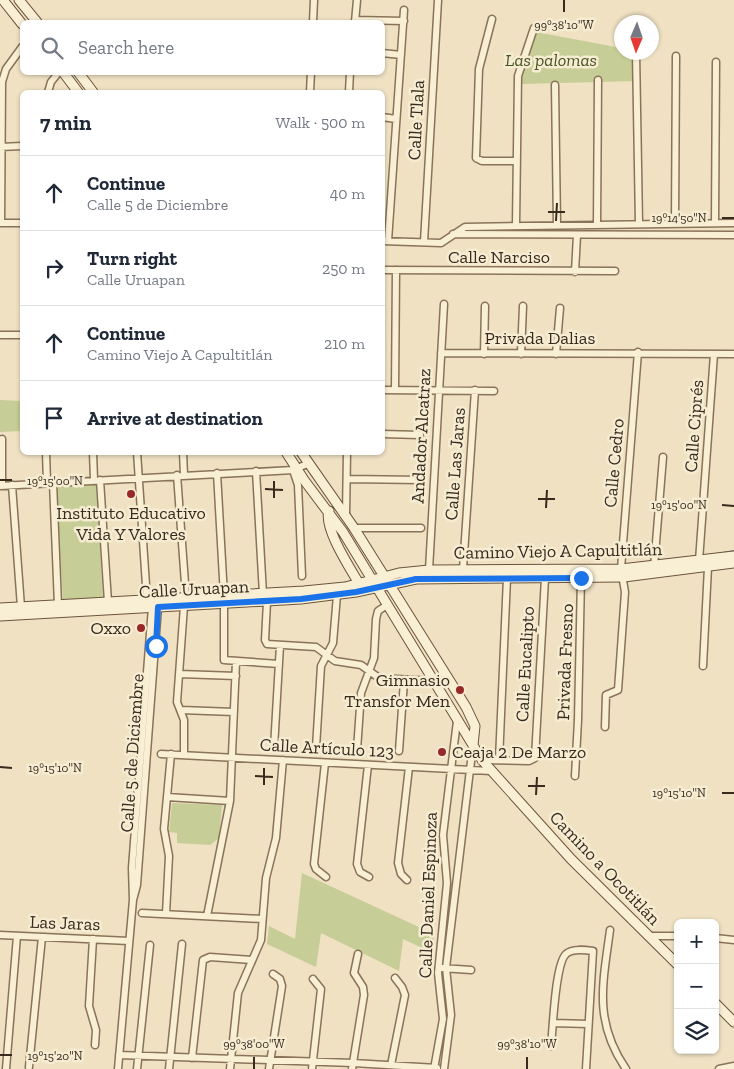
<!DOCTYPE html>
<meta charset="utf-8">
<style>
:root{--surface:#fff;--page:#f6f6f7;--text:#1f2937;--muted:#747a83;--line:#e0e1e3}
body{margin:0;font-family:"Zilla Slab",serif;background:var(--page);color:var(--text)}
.controls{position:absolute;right:15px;bottom:15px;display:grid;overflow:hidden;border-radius:8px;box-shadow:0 1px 4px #0004}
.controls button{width:45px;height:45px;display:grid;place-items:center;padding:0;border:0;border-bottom:1px solid var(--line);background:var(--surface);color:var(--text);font:25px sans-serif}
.compass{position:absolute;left:614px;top:15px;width:45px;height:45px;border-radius:50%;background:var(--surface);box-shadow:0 1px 4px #0004;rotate:182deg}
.stop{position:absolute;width:15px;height:15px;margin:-11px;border:4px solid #1a73e8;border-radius:50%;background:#fff}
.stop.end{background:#1a73e8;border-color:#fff;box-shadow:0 1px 5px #0008}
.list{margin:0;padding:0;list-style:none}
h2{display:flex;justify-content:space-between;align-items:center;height:65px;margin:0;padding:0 20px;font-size:21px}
h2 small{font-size:16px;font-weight:400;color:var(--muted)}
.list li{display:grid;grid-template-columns:32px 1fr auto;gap:15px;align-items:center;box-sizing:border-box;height:75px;padding:0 20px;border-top:1px solid var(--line)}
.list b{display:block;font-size:19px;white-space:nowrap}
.list p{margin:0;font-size:16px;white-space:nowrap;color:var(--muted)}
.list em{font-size:16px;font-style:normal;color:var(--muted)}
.icon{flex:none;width:28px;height:28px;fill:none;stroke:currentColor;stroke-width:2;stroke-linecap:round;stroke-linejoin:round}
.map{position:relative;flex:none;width:734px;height:1069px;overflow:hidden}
.search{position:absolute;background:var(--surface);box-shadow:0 1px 4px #0004;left:20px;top:20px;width:365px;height:55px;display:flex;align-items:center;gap:12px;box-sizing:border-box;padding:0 18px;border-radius:8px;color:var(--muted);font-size:19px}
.panel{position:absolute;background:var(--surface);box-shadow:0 1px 4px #0004;left:20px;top:90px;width:365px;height:365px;border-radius:8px}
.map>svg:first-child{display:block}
.green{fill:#c6cd96}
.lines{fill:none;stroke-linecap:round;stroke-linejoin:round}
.stream{stroke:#6b8f87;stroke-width:2}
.street-casing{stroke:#897359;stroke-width:9}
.secondary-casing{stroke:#6b543c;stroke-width:11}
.street{stroke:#f9efd5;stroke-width:6}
.secondary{stroke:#f9efd5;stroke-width:9}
.route{stroke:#1a73e8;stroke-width:6}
.ticks{fill:none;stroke:#382a1d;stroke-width:2}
.poi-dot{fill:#992828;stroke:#f6ecd2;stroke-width:2}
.labels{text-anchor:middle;stroke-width:5;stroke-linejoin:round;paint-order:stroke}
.park-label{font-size:18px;font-style:italic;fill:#495524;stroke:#f6ecd2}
.street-label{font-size:18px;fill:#382a1d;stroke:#f6ecd2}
.poi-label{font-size:18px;fill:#382a1d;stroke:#f6ecd2;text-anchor:end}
.ticks-label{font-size:12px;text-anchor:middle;fill:#382a1d;stroke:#f6ecd2;stroke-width:5;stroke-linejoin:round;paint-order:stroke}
</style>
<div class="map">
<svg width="734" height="1069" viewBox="0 0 734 1069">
<rect width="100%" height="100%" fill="#efe1c2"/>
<path class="green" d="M 536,32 L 621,48 L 622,52 L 636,53 L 636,81 L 522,84 L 519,71 Z
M 0,400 L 22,401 L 22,431 L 0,432 Z
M 96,484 L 103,599 L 63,602 L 56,486 Z
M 172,803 L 222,805 L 219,838 L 210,845 L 177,843 L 177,833 L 169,832 Z
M 302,873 L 434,934 L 433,953 L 403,939 L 399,971 L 321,933 L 316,967 L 267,944 L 269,926 L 295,939 Z"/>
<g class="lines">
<path class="stream" d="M 717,554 L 734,551"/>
<defs>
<path id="street" d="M 492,19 L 479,69 L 476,158 L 482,161 L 517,161
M 355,20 L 404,21
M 313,22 L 314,0
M 355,22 L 357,0
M 636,52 L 639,224
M 382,53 L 401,55
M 555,85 L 557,225
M 48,92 L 51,82 L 59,72
M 310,92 L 311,72
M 349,92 L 350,72
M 382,117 L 396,119
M 0,147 L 22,146
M 0,223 L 22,223
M 1,223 L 2,82 L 6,69 L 22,47
M 715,223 L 716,62
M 597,224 L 598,80
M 675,224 L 676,56
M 516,225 L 518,76 L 534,28
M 453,234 L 734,235
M 382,241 L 441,243 L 465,227 L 734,223
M 388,241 L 404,10
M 424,242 L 438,0
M 382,270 L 615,271
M 575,272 L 577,235
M 0,335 L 22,335
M 441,353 L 734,354
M 484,354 L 485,306
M 521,354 L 523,306
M 556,354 L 560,308
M 382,390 L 494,391
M 395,390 L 396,270
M 382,434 L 420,435
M 2,439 L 2,485
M 46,452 L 47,483
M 93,452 L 94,480
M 137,452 L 147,600
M 183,452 L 184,475
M 293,470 L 298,485 L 302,576
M 256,471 L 263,594
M 217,473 L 224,596
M 177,475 L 186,597
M 347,479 L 421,480
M 100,480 L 108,602
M 53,482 L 58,605
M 12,485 L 21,607
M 0,486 L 293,470 L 307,464
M 346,516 L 347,452
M 354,528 L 421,528
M 699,561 L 714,354
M 654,567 L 663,457
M 463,569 L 475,390
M 429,570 L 444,304
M 267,602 L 265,640 L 267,644 L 316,647 L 335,661 L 361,665 L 379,678 L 433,681
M 224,604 L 224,660 L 279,664
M 184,606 L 177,702 L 184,720 L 184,755
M 703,666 L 708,567
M 180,674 L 236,676
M 181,710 L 234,712
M 605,727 L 606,695 L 618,690 L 625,592 L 621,569 L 638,352
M 274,748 L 280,645
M 316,748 L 321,666 L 333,643 L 337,595
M 357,750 L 361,693 L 374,658 L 376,619 L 378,611 L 387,605
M 399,751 L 404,681
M 161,754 L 491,771
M 482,760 L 529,761 L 535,758 L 545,578
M 499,760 L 507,578
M 325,763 L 314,864 L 316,869 L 326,877
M 368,765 L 357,864 L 360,872 L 369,877
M 575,776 L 578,720 L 581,578
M 167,797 L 230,801
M 407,880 L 401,874 L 398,863 L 409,767
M 133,900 L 137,885 L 158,607
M 142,913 L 262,919
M 166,914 L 169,856 L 164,829 L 171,754
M 207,916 L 230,801 L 236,662
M 610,930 C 603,983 593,1021 626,1069
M 0,935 L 129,941
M 648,936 L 678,936
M 715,938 L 734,940
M 93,939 L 89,1006 L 96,1030 L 95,1045
M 442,968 L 471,970
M 553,1023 L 588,1024
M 551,1046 C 553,1028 555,964 566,954 C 572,948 586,950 593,951 L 586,1069
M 119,1055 L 353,1063 L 437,1068
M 192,1058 L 203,960 L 210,957 L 252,960
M 391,1065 L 405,995 L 402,987 L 395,978
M 29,1067 L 42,937
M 6,1069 L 17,936
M 118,1069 L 133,900 L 132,868 L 152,607
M 137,1069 L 150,945
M 169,1069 L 182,944
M 230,1069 L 238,993 L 261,940 L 266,878 L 276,838 L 283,760
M 269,1069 L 282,986 L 280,979 L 273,974
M 312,1069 L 321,989 L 313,979
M 352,1069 L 364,995 L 363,987 L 354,973 L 358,954
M 434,1069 L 443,1019 L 438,973 L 447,883 L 443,835 L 457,721
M 444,1069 L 451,1015 L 446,968 L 473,745
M 719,1069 L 734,1066"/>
<path id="secondary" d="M 3,0 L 22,24
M 19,0 L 37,22
M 63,72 L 78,92
M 78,72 L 93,92
M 286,452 L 304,480 L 343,532 L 482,760 L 571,859 L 678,965
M 301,452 L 354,528 L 466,707 L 475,726 L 473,745
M 329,511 C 323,528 352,571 361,587
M 0,608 L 304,591 L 345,587 L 399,573 L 429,570 L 621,569 L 734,556
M 0,616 L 301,599 L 356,592 L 416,579 L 624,577 L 734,563
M 715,1003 L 734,1022"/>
</defs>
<use href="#street" class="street-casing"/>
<use href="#secondary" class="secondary-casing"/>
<use href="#street" class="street"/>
<use href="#secondary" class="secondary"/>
</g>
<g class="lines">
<path class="route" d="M 156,646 L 158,607 L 301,599 L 356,592 L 416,579 L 581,578"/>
</g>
<path class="ticks" d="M 564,12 L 564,0M 548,212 L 565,212M 722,218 L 734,218M 556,221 L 557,203M 0,480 L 12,480M 265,489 L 283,490M 274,498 L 274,481M 538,499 L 555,499M 722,505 L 734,506M 546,508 L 547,490M 0,767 L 12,768M 255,776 L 273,777M 264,785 L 264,768M 528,786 L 545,786M 722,793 L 734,793M 536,795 L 537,777M 0,1055 L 12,1055M 254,1069 L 254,1057M 527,1069 L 527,1057"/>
<g class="poi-dot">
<circle cx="131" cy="494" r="5"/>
<circle cx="141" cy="628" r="5"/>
<circle cx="460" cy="690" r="5"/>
<circle cx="442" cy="752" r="5"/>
</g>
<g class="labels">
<g class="park-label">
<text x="551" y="66">Las palomas</text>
</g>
<g class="street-label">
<text transform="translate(416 120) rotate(-87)" y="6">Calle Tlala</text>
<text x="499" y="263">Calle Narciso</text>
<text x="540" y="344">Privada Dalias</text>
<text transform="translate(694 426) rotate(-86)" y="6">Calle Ciprés</text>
<text transform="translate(421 436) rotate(-87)" y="6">Andador Alcatraz</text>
<text transform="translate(614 463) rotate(-85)" y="6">Calle Cedro</text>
<text transform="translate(455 464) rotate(-86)" y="6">Calle Las Jaras</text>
<text transform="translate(558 551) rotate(-1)" y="6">Camino Viejo A Capultitlán</text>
<text transform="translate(194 589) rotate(-3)" y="6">Calle Uruapan</text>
<text transform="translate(565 662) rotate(-88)" y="6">Privada Fresno</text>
<text transform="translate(525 664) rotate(-87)" y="6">Calle Eucalipto</text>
<text transform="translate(327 748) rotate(3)" y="6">Calle Artículo 123</text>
<text transform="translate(132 753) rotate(-86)" y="6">Calle 5 de Diciembre</text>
<text transform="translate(605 868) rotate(46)" y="6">Camino a Ocotitlán</text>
<text transform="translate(428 895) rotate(-88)" y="6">Calle Daniel Espinoza</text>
<text transform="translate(65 923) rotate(2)" y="6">Las Jaras</text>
</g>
<g class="poi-label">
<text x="131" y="519" text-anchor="middle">Instituto Educativo<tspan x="131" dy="21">Vida Y Valores</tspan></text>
<text x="131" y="634">Oxxo</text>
<text x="450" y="686">Gimnasio<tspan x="450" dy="21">Transfor Men</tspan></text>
<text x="452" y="758" text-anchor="start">Ceaja 2 De Marzo</text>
</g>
</g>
<g class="ticks-label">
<text x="564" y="29">99°38'10"W</text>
<text x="679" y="222">19°14'50"N</text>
<text x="55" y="485">19°15'00"N</text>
<text x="679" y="509">19°15'00"N</text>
<text x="55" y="772">19°15'10"N</text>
<text x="679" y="797">19°15'10"N</text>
<text x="254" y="1048">99°38'00"W</text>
<text x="527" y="1048">99°38'10"W</text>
<text x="55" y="1060">19°15'20"N</text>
</g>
</svg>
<div class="controls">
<button>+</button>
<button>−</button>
<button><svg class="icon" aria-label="layers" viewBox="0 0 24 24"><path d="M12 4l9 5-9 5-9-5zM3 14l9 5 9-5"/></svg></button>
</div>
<svg class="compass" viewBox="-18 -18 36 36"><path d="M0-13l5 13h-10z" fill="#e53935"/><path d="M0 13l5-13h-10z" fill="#747a83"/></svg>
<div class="stop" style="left:156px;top:646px"></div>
<div class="stop end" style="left:581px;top:578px"></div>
<div class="search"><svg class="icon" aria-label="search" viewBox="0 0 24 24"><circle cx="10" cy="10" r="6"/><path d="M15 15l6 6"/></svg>Search here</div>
<section class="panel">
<h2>7 min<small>Walk · 500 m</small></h2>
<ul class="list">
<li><svg class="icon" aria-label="ahead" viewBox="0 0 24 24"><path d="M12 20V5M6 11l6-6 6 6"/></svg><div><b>Continue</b><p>Calle 5 de Diciembre</p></div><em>40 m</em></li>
<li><svg class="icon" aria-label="right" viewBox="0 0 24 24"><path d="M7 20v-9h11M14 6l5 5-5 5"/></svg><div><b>Turn right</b><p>Calle Uruapan</p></div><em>250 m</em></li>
<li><svg class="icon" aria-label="ahead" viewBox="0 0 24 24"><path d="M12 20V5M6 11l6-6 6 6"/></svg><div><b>Continue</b><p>Camino Viejo A Capultitlán</p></div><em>210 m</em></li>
<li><svg class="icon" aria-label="arrive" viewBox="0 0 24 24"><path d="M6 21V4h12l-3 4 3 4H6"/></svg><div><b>Arrive at destination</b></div></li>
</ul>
</section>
</div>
